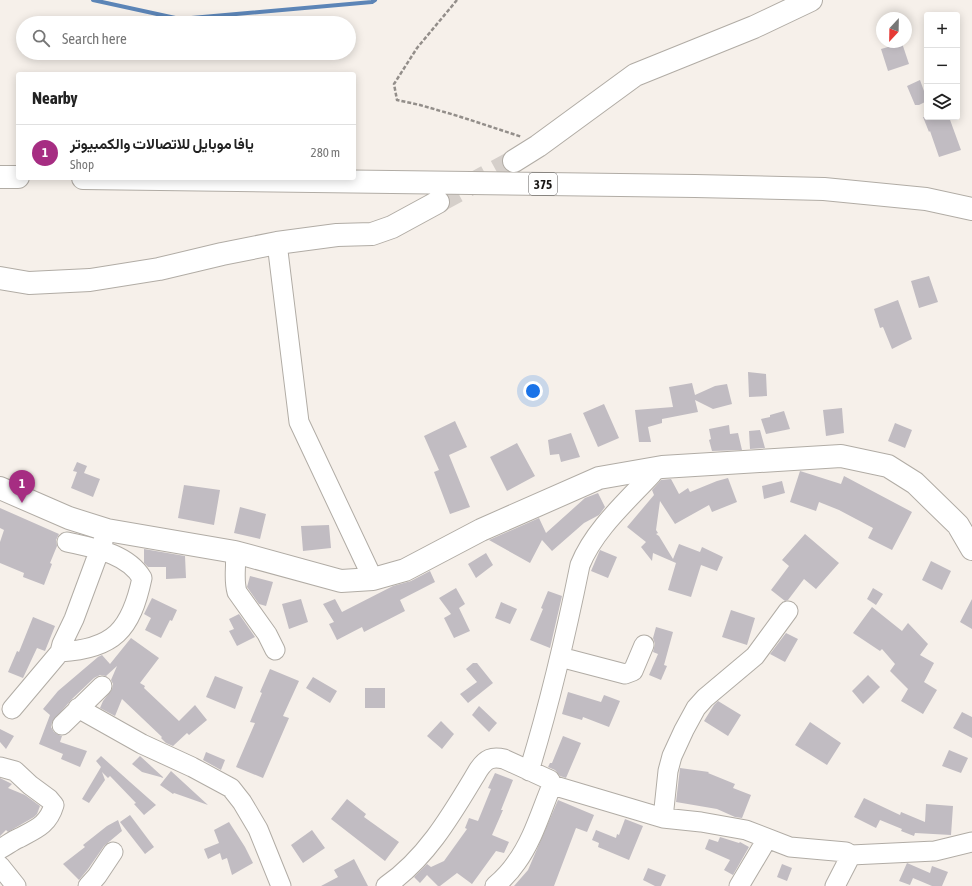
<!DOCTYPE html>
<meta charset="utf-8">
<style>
:root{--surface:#fff;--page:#f2f2f2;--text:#222;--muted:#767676;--line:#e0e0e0;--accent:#a62d82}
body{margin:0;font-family:"Asap Condensed",Vazirmatn,sans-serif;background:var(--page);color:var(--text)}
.controls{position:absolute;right:12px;top:12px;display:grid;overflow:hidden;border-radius:4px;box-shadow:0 2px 10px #0003}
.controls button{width:36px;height:36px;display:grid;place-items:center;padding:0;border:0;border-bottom:1px solid var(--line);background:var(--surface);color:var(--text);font:20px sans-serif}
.compass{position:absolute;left:876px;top:12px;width:36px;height:36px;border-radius:50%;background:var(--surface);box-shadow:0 2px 10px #0003;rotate:202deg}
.you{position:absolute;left:533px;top:391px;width:14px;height:14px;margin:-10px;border:3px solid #fff;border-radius:50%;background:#1a73e8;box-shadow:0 0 0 6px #1a73e833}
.badge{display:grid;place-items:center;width:26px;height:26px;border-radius:50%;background:var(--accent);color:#fff;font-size:13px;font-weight:700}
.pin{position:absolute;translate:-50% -33px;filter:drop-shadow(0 1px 2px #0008)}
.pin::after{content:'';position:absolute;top:21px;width:14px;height:12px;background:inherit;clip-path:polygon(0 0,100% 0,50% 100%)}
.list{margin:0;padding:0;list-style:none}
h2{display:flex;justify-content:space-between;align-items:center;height:52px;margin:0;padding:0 16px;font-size:17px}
h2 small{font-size:13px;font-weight:400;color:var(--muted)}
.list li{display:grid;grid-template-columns:26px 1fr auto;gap:12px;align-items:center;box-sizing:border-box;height:56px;padding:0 16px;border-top:1px solid var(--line)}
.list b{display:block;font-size:15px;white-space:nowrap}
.list p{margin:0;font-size:13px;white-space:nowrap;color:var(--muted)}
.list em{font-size:13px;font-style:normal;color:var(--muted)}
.icon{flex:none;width:22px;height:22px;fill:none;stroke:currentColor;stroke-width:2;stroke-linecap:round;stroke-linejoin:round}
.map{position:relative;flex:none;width:972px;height:886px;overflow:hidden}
.search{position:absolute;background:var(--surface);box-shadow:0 2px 10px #0003;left:16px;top:16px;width:340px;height:44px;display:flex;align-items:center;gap:10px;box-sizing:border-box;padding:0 14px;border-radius:22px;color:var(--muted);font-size:15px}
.panel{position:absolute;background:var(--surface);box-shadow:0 2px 10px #0003;left:16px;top:72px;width:340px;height:108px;border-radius:4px}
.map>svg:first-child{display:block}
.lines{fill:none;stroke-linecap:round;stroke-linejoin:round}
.stream{stroke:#5c85b7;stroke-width:4}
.building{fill:#c1bcc2}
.major-tunnel{stroke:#d5cfca;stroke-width:22;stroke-dasharray:22 11;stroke-linecap:butt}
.minor-casing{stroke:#b1aca5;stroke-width:21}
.major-casing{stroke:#b1aca5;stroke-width:24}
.path{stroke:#938e8a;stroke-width:2.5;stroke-dasharray:4 2;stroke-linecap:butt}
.minor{stroke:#fff;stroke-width:19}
.major{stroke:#fff;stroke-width:22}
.labels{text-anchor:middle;stroke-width:4;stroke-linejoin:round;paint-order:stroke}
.shield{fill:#fefefe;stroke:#5e5c5b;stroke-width:1}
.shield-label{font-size:13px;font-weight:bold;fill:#191715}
</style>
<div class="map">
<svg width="972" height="886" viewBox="0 0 972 886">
<rect width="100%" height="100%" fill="#f6f0ea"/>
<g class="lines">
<path class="stream" d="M 93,0 L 180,19 L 372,2 L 375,0"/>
</g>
<path class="building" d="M 902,43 L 909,64 L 888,71 L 881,49 Z
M 920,80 L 924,91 L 927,90 L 927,101 L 919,105 L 915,105 L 907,86 Z
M 923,117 L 949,117 L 961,150 L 939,157 L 930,131 L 929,132 Z
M 929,276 L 938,302 L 919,308 L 911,281 Z
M 898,300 L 912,339 L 892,349 L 883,327 L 880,328 L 874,309 Z
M 748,372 L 766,374 L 767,396 L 749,397 Z
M 692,383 L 695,395 L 715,386 L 727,384 L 732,404 L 713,409 L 695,400 L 698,412 L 662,419 L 662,423 L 648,427 L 651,442 L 639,442 L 635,410 L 673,407 L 669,387 Z
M 604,404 L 619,438 L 598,447 L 583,413 Z
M 842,408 L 844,433 L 826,436 L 823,410 Z
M 784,411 L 790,429 L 766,434 L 761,419 L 770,417 L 770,415 Z
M 455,421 L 467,447 L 449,455 L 470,507 L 450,514 L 434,472 L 439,470 L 424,436 Z
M 895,423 L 912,430 L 905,448 L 888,441 Z
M 729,425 L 730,434 L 738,433 L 742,450 L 712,451 L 709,440 L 711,439 L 709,429 Z
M 760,430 L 765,448 L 750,449 L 749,431 Z
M 571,433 L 580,457 L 561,462 L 559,454 L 550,455 L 548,440 Z
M 517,443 L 535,476 L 507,491 L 490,457 Z
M 77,462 L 87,466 L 84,473 L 100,479 L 93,497 L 71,488 L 77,472 L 73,471 Z
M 800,471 L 841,484 L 844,476 L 912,512 L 892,550 L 868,538 L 873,528 L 839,510 L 819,502 L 816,511 L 790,502 Z
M 728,478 L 737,502 L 712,512 L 709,505 L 675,524 L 660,501 L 656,530 L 658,533 L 656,534 L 659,536 L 673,559 L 679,544 L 700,552 L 702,547 L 723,557 L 717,571 L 701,565 L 691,597 L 668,590 L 676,563 L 653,553 L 652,561 L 641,547 L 646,542 L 627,527 L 654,495 L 652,490 L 661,480 L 671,479 L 679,494 L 688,488 L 690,492 L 717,481 Z
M 782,481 L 785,493 L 764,499 L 762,486 Z
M 184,485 L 220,490 L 214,525 L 178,518 Z
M 598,493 L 605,507 L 599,515 L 584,523 L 552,551 L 542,540 L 530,563 L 489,540 L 539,518 L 546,533 L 585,498 Z
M 240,507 L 266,514 L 260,539 L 234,533 Z
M 0,508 L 59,534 L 56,540 L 57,546 L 50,563 L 52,564 L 44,585 L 23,577 L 24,573 L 0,563 L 0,542 L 4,530 L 0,528 Z
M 329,525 L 331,548 L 303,551 L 301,526 Z
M 805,534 L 839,563 L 816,589 L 804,579 L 788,600 L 785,601 L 771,590 L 789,566 L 782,560 Z
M 144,549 L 185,556 L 186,578 L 166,579 L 166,567 L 148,567 L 144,563 Z
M 600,550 L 617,557 L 608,578 L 591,571 Z
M 486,553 L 493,565 L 476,578 L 468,564 Z
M 931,561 L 951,571 L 942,590 L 922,580 Z
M 430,571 L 435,582 L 400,600 L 405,611 L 364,632 L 362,627 L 337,640 L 329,624 L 334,622 L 323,604 L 335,599 L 342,612 L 393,586 L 411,581 Z
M 250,576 L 273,582 L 266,606 L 259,604 L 247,587 Z
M 456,588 L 465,604 L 459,608 L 470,631 L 454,638 L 444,618 L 451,614 L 439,598 Z
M 873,588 L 883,594 L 876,605 L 867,599 Z
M 548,591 L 562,596 L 550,648 L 530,640 L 543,609 L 541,608 Z
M 152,598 L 177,610 L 172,621 L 170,620 L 161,638 L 145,630 L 151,618 L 144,614 Z
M 301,599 L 308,622 L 289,629 L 282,604 Z
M 972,599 L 972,629 L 960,622 Z
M 501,602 L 517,609 L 510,624 L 495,618 Z
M 872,607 L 902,631 L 908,623 L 928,644 L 920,655 L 934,663 L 924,682 L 937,690 L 923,714 L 901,701 L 908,689 L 890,671 L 895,664 L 882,649 L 880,651 L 853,633 Z
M 731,610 L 755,618 L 747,645 L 722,637 Z
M 239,614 L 255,637 L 237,646 L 229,631 L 234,629 L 229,619 Z
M 33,617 L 55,626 L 45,651 L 37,648 L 23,678 L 8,672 L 17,651 L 19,652 Z
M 656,627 L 673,632 L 664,665 L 667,666 L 661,680 L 649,675 L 658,654 L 653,652 L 655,644 L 653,638 Z
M 786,633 L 798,639 L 785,662 L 770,654 Z
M 131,638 L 159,658 L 140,683 L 145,686 L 144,688 L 179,721 L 195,705 L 207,720 L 189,735 L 187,733 L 173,746 L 166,743 L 161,738 L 162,737 L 122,699 L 115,716 L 100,708 L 103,701 L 112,689 L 113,684 L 111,680 L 117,666 L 106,676 L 100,675 L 94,678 L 72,699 L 52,722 L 51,727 L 54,732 L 59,735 L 62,736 L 60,742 L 87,751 L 80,767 L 61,759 L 63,754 L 39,744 L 50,715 L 43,709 L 58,691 L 98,657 L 102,655 L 110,664 Z
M 473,663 L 477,663 L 493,683 L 468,703 L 460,694 L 477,682 L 466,669 Z
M 270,669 L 299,681 L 283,716 L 289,718 L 263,778 L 236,767 L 255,723 L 250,722 L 262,693 L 260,692 Z
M 868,675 L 880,687 L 863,704 L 852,691 Z
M 215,676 L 243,687 L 235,709 L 206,697 Z
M 313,677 L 337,691 L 330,703 L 306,688 Z
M 365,688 L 385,688 L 385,708 L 365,708 Z
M 568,692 L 601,702 L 604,695 L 620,701 L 609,727 L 583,717 L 582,720 L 562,714 Z
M 718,701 L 741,715 L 728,736 L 704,721 L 714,705 Z
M 479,706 L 497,723 L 489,732 L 472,715 Z
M 962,712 L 972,717 L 972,738 L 953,728 Z
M 441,721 L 454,734 L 442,749 L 427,736 Z
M 810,722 L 841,743 L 827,765 L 795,745 Z
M 0,729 L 14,736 L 6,749 L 0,742 Z
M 563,736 L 581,743 L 566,778 L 560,776 L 555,770 L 548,767 L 550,763 L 552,763 Z
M 949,750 L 968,758 L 961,773 L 942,766 Z
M 206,752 L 225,760 L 221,770 L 203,760 Z
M 101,756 L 130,782 L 156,805 L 144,815 L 134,804 L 136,803 L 110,776 L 108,778 L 102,772 L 105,780 L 89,803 L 82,799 L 101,767 L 96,761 Z
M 140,756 L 164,778 L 142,772 L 132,764 Z
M 680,768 L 709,772 L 708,773 L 735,784 L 733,788 L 751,795 L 742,818 L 735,817 L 717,809 L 676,802 Z
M 171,771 L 208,805 L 174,793 L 173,794 L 160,785 Z
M 495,773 L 513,780 L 501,810 L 503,810 L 492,835 L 509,842 L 504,853 L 496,851 L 472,884 L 457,873 L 440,886 L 438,886 L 427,875 L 420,883 L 414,877 L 427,864 L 431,867 L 444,861 L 467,829 L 465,828 L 469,818 L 478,821 L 491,789 L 488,788 Z
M 0,778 L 12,784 L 8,788 L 25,795 L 40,806 L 37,814 L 34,817 L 8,832 L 6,830 L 0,836 Z
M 864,798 L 900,815 L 901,812 L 925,822 L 926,804 L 953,806 L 951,835 L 915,833 L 914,836 L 901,831 L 902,829 L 880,820 L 876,828 L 854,817 Z
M 347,799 L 366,814 L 364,817 L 399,842 L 385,861 L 331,819 Z
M 558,800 L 594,815 L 587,832 L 576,828 L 554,886 L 514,886 L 528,870 Z
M 130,815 L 154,847 L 145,854 L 120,822 Z
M 625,819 L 643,826 L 629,860 L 598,847 L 599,843 L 592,840 L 596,830 L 616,838 L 617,834 L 619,835 Z
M 118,820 L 122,831 L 104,846 L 88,869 L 79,880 L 63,864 L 85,847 L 83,845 L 107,826 Z
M 229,822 L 245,847 L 253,863 L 232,875 L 227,858 L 222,860 L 220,853 L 208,859 L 204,849 L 219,843 L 214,830 Z
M 312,830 L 325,848 L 303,863 L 291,845 Z
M 720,837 L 739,843 L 740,842 L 749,847 L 733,875 L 724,870 L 730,860 L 705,849 L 709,839 L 718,842 Z
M 354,859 L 368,886 L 321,886 L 338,877 L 334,870 Z
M 907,863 L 930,873 L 932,866 L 948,872 L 942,886 L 932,886 L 913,878 L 910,885 L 899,881 Z
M 782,864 L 792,868 L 787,881 L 777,877 Z
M 648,868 L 666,875 L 661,886 L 655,886 L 643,880 Z"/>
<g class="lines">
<path class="major-tunnel" d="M 438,202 L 514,161"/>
<defs>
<path id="minor" d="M 277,243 L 299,422 L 373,579
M 235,552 C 237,566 233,578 237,592 L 267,634 L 275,650
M 60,652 C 114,649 131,630 142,578 C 127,553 93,548 67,542
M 560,657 L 625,674 L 633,671 L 644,645
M 78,708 L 142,744 L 192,767 L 231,788 L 242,802 L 258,829 L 281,886
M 12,709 L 60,652 L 62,644 L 74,619 L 97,557 L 102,552 L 103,541
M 62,725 L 102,686
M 0,767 L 15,771 L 30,785 L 49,799 L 54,805 C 48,825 36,829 19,838 C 12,841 6,846 0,849
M 529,771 C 550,703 566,634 580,565 C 594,530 627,501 652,474 L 656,468
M 663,818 L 668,771 L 672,756 L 684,730 L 696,708 L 705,698 L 755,656 L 788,611
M 0,866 L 16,886
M 88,886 L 97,876 L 113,852
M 386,886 C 428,857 453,812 479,769 C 486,759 492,756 504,759 L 550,780 L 552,785 L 663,818 L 701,822 L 746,830 L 790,847 L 846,852 L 851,855 L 935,851 L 972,842
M 495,886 C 503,879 510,872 516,863 C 533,840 541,811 552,785
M 739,886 L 767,839
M 835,886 L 851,855"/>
<path id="major" d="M 514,161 L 538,146 L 635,75 L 754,27 L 811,0
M 0,177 L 18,177
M 83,178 L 695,186 L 824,189 L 926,199 L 972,209
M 0,278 L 29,283 L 90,280 L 159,269 L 222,254 L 277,243 L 337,235 L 372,234 L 392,227 L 438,202
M 0,488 L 69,518 L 107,530 L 235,552 L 341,581 L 373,579 L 405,570 L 481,530 L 599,478 L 662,467 L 841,456 L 888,466 L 915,483 L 958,525 L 972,549"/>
</defs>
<use href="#minor" class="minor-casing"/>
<use href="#major" class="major-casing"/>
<path class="path" d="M 457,0 L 417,48 L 394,84 L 397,100 L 420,105 L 458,116 L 522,137"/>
<use href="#minor" class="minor"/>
<use href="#major" class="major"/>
</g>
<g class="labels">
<rect class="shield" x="529" y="173" width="28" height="22" rx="3"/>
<g class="shield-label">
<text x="543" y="189">375</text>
</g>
</g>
</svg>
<div class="controls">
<button>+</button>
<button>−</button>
<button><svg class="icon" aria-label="layers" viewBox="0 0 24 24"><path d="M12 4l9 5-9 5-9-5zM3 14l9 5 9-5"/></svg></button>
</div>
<svg class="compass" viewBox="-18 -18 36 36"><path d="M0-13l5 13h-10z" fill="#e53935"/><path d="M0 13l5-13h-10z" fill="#767676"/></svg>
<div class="you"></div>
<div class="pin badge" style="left:22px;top:503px">1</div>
<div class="search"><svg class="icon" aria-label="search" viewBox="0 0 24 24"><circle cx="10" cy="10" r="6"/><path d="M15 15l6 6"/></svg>Search here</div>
<section class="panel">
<h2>Nearby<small></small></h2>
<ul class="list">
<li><span class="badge">1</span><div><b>يافا موبايل للاتصالات والكمبيوتر</b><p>Shop</p></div><em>280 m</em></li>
</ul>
</section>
</div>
